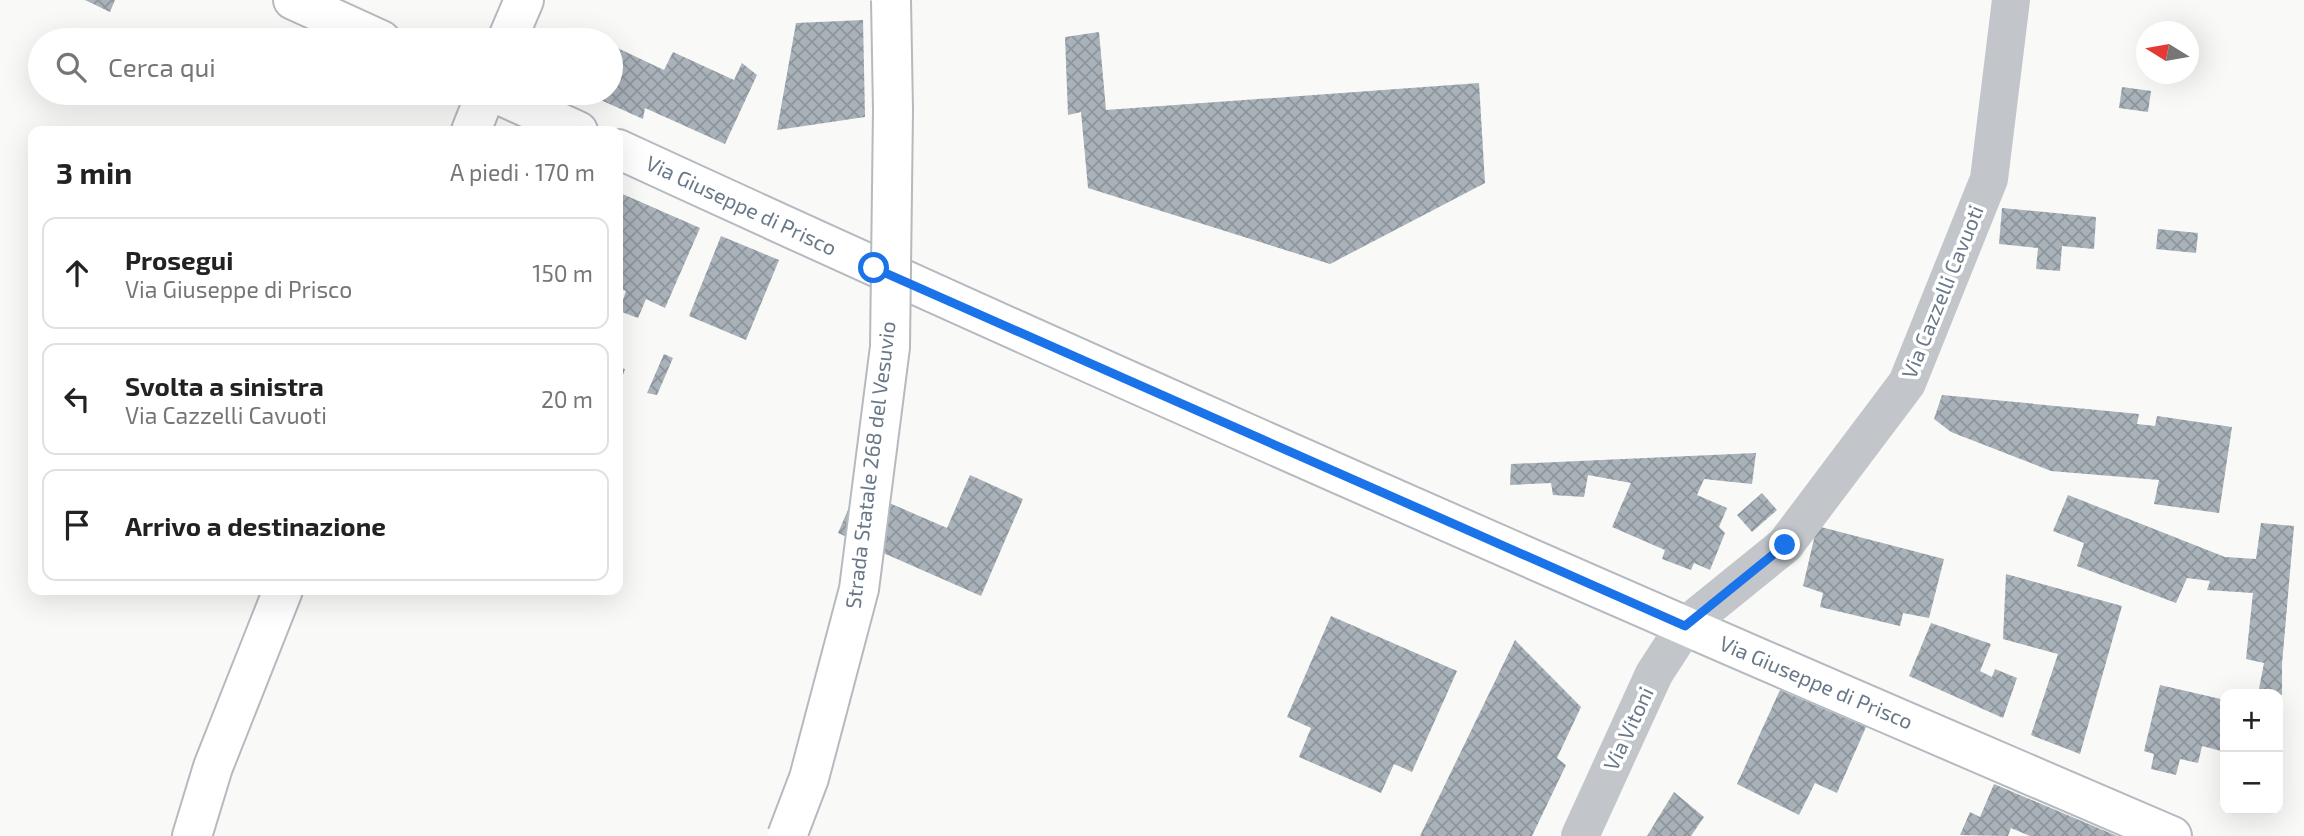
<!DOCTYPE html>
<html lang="it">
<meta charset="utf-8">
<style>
:root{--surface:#fff;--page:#f6f6f6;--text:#222;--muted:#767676;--line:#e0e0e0}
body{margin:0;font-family:"Exo 2",sans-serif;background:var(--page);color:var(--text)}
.controls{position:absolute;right:21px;bottom:21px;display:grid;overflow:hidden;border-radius:14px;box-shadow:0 7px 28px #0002}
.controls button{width:63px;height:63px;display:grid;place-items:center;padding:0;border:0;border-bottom:2px solid var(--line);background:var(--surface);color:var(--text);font:35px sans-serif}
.compass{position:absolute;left:2136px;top:21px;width:63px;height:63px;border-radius:50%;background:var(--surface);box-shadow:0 7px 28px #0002;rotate:281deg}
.stop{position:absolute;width:21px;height:21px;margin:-16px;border:5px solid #1a73e8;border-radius:50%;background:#fff}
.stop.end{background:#1a73e8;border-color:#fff;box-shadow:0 2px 7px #0008}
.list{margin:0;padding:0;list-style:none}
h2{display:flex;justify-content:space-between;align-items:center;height:91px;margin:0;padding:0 28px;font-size:30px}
h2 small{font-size:23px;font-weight:400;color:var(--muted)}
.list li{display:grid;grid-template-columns:46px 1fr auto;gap:21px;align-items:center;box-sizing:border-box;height:112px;margin:0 14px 14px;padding:0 14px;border:2px solid var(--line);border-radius:14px}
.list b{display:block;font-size:26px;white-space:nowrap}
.list p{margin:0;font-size:23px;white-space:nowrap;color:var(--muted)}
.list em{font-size:23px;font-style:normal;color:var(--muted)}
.icon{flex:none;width:38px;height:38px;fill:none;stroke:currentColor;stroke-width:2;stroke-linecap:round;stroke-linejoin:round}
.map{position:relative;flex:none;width:2304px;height:836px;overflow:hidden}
.search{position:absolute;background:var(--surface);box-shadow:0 7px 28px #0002;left:28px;top:28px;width:595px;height:77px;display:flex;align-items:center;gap:18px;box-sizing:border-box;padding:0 24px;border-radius:38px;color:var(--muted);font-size:26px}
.panel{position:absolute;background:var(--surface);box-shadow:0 7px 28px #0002;left:28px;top:126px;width:595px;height:469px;border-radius:14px}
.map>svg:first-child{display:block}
.building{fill:url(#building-cross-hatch)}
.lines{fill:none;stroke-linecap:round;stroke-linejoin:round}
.secondary-casing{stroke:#b5bac0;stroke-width:42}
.highway-casing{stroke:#b6b9bd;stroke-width:42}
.street{stroke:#c2c6cb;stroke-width:38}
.secondary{stroke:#fff;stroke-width:38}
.highway{stroke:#fff;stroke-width:38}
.highway-bridge-casing{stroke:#b6b9bd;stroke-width:42;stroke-linecap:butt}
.highway-bridge{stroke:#fff;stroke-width:38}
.route{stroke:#1a73e8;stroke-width:9}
.labels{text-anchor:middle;stroke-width:7;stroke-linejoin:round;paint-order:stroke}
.street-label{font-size:21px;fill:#687889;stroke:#fff}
</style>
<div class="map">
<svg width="2304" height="836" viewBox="0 0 2304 836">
<defs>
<pattern id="building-cross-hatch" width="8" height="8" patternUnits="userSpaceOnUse" patternTransform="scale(1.75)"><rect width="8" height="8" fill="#a9b1b9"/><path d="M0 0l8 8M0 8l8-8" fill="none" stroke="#8d959c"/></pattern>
</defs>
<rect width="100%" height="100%" fill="#f9f9f7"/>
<path class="building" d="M 85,0 L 115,0 L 110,12 Z
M 863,20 L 865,117 L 777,130 L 796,23 Z
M 250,32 L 268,40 L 247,40 Z
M 1099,32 L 1106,110 L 1479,83 L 1485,183 L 1330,264 L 1088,188 L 1081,112 L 1068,115 L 1065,37 Z
M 611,45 L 664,70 L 673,52 L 734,80 L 742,63 L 757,75 L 725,144 L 645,108 L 643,119 L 585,93 L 611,93 Z
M 2122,87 L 2151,91 L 2148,112 L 2119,108 Z
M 618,192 L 700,228 L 665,308 L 646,299 L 638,318 L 619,311 L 626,291 L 618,288 Z
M 2002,208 L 2096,217 L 2094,249 L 2062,246 L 2060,271 L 2036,269 L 2038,248 L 1999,244 Z
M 2158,229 L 2198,233 L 2196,253 L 2156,249 Z
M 721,236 L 779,260 L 746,340 L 689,316 Z
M 664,354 L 673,358 L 657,395 L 647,393 Z
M 618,367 L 625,369 L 618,391 Z
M 1942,395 L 2139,414 L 2137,424 L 2155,426 L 2157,416 L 2232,427 L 2219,513 L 2154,504 L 2159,480 L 2051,471 L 1951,432 L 1934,419 Z
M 1756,453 L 1752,484 L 1704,479 L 1697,495 L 1727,508 L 1719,527 L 1725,533 L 1710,570 L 1694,563 L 1691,570 L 1662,559 L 1665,550 L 1612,527 L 1631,483 L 1588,475 L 1584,497 L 1553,495 L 1551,483 L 1510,485 L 1511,464 Z
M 970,475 L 1023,499 L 981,596 L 838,533 L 857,489 L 947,528 Z
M 1762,493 L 1777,510 L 1752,532 L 1737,515 Z
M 2068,495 L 2225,557 L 2256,559 L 2261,523 L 2294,526 L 2282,664 L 2282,695 L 2273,693 L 2258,694 L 2264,663 L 2246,659 L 2253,593 L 2207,590 L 2210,581 L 2187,578 L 2176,603 L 2077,566 L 2084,543 L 2053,531 Z
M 1817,526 L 1944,559 L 1929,618 L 1903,613 L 1900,626 L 1820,607 L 1823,593 L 1803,586 Z
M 2006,574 L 2122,606 L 2080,754 L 2031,735 L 2058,654 L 2003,639 Z
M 1331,616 L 1457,671 L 1412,772 L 1394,764 L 1381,793 L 1299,757 L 1311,728 L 1287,717 Z
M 1931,623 L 1991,644 L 1980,671 L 1992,677 L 1995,669 L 2017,678 L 2003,718 L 1909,676 Z
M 1515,640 L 1581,707 L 1557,758 L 1566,765 L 1532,836 L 1420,836 Z
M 2160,685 L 2225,700 L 2225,752 L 2202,746 L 2198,763 L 2180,759 L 2176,775 L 2151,769 L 2154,754 L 2144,751 Z
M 1780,690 L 1866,727 L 1837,793 L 1815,783 L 1799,815 L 1737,784 Z
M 1994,784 L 2117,836 L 2030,836 L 2011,828 L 2008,836 L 1960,835 L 1970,812 L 1980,817 Z
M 1674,792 L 1704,817 L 1691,836 L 1647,836 Z"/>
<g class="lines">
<defs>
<path id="secondary" d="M 293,0 L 381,40
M 495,93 L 578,131
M 618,149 C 1132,386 1651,613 2172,836"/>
<path id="highway" d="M 507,40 L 524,0
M 471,131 L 486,93
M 192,836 L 213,767 L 283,590"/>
</defs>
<use href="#secondary" class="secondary-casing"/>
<use href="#highway" class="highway-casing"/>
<path class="street" d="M 1580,836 L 1654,674 L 1685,626 L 1785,545 L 1907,383 L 1989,179 L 2011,0"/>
<use href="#secondary" class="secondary"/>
<use href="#highway" class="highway"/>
<defs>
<path id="highway-bridge" d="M 787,836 L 809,778 L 859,589 L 890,347 L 893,110 L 891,0"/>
</defs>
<use href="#highway-bridge" class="highway-bridge-casing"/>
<use href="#highway-bridge" class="highway-bridge"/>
</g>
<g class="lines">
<path class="route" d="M 874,268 L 1685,626 L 1785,545"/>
</g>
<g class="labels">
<g class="street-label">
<text transform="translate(741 206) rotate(25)" y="7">Via Giuseppe di Prisco</text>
<text transform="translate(1943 292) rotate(-68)" y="7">Via Cazzelli Cavuoti</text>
<text transform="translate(871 465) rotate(-83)" y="7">Strada Statale 268 del Vesuvio</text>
<text transform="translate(1816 683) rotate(23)" y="7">Via Giuseppe di Prisco</text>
<text transform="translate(1629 729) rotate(-65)" y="7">Via Vitoni</text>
</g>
</g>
</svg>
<div class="controls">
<button>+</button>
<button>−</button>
</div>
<svg class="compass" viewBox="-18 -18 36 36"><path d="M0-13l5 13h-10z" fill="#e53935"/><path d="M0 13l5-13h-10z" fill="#767676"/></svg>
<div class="stop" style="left:874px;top:268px"></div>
<div class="stop end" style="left:1785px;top:545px"></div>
<div class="search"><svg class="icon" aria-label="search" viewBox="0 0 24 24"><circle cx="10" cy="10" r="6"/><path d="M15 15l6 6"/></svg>Cerca qui</div>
<section class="panel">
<h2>3 min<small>A piedi · 170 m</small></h2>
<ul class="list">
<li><svg class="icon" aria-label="ahead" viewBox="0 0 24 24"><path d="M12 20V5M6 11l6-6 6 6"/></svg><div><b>Prosegui</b><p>Via Giuseppe di Prisco</p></div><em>150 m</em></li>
<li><svg class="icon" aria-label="left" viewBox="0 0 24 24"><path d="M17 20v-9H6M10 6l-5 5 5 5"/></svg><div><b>Svolta a sinistra</b><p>Via Cazzelli Cavuoti</p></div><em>20 m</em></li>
<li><svg class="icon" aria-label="arrive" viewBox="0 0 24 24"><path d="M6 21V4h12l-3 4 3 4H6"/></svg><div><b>Arrivo a destinazione</b></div></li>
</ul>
</section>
</div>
